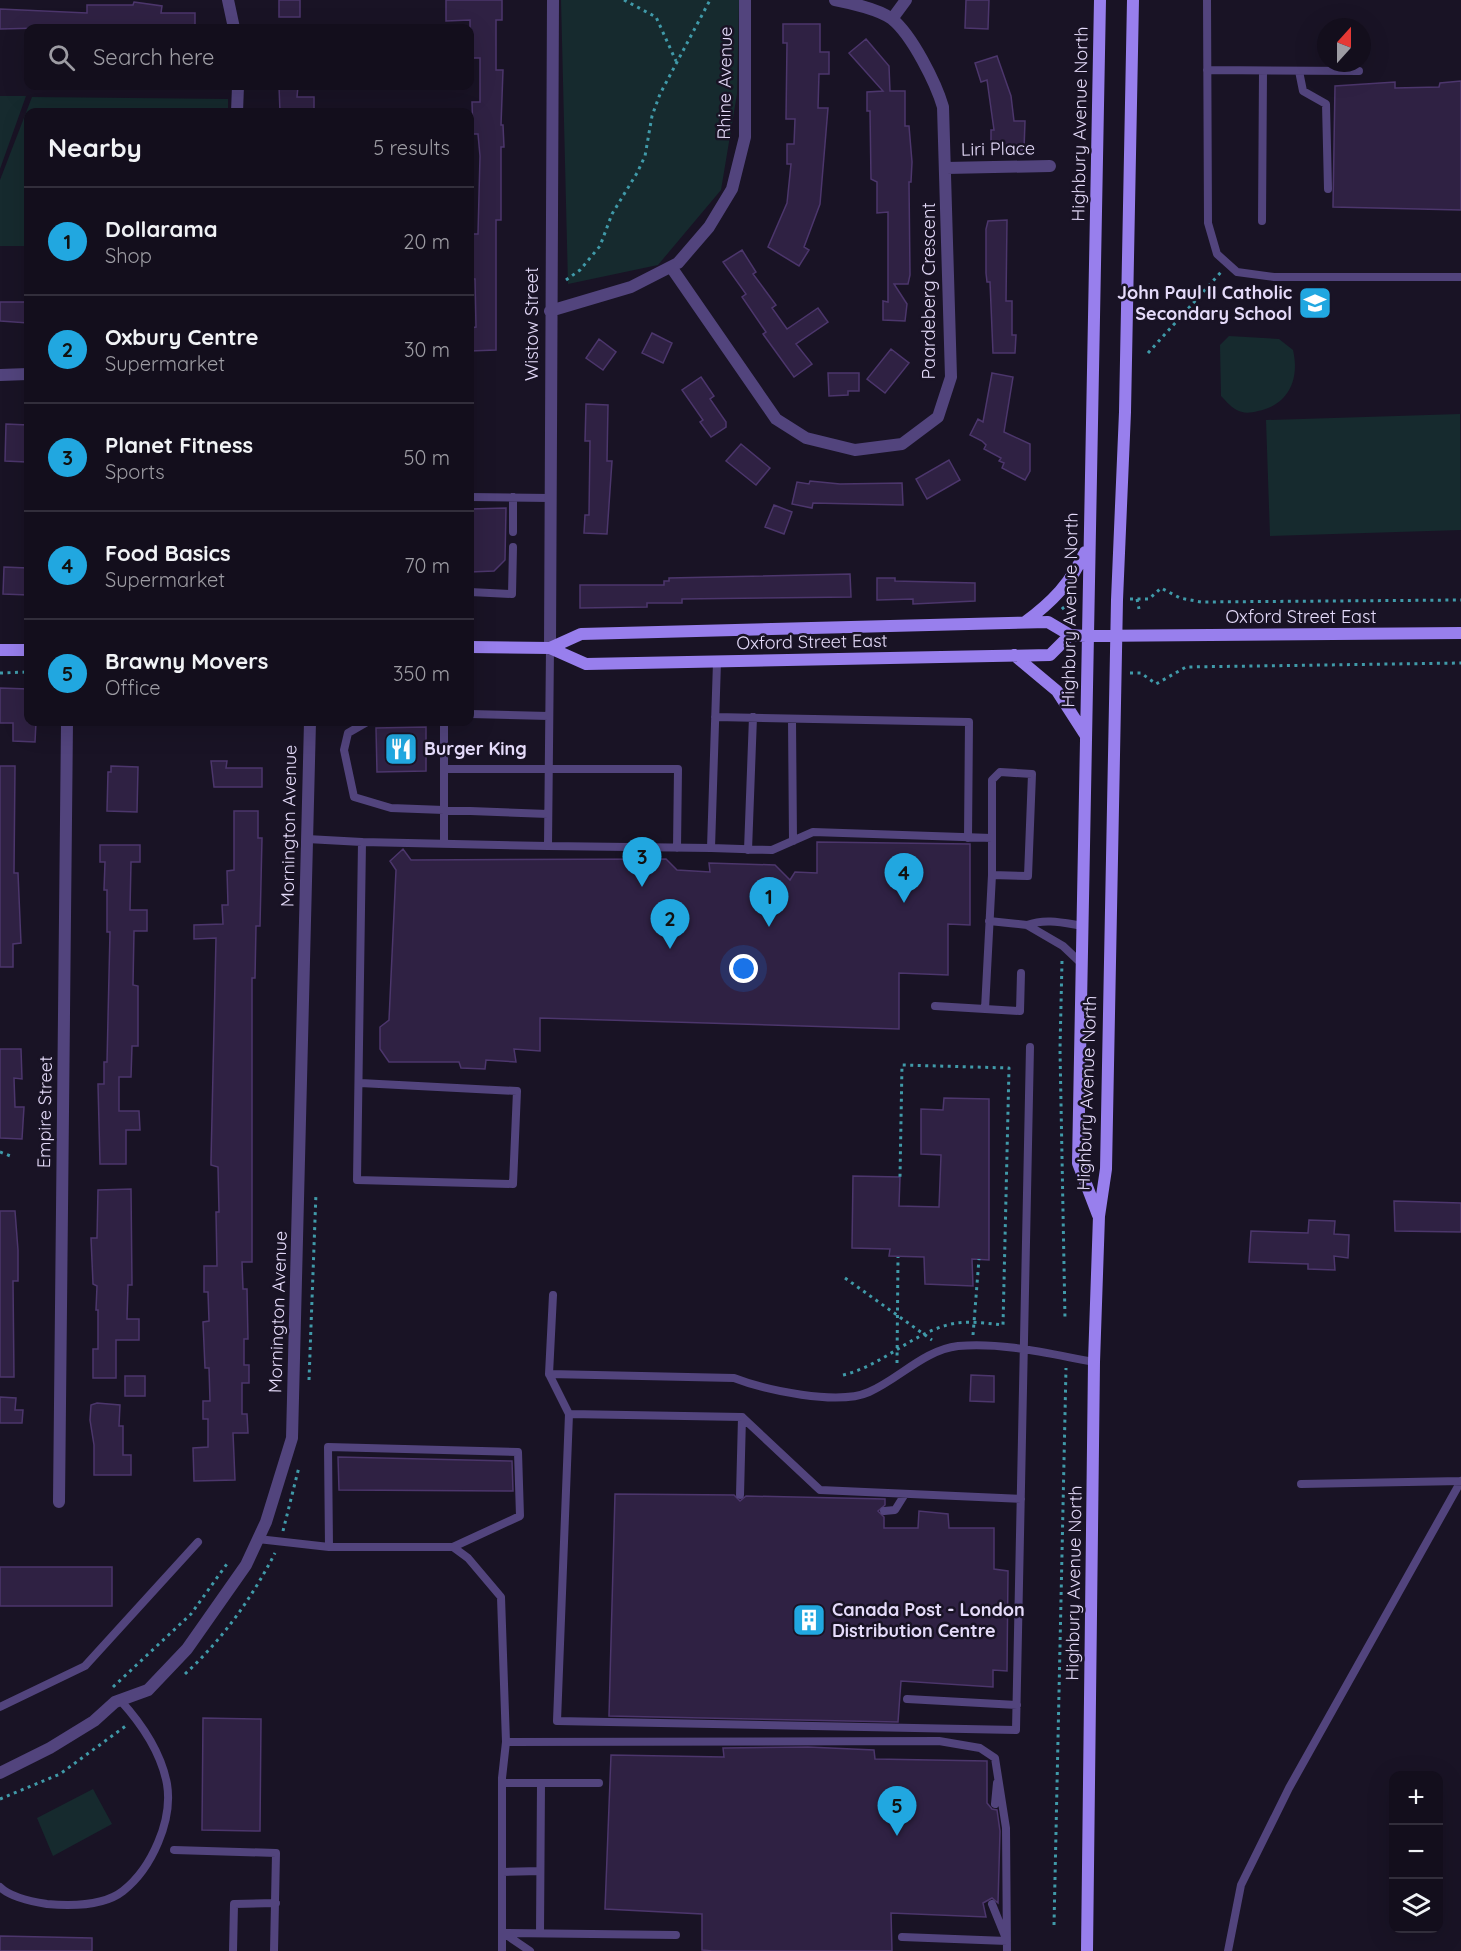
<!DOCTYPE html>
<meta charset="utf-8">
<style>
:root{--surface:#130e1c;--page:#1c1725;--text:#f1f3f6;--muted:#9d9ca3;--line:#322e3b;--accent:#21a7e0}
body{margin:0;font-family:Quicksand,sans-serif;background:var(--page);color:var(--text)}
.controls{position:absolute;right:18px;bottom:18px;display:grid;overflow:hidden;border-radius:12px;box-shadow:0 6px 24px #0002}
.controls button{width:54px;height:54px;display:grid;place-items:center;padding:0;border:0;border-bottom:2px solid var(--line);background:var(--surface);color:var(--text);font:30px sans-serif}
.compass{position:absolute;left:1317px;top:18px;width:54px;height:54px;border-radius:50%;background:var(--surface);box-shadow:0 6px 24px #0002;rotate:21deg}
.you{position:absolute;left:744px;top:969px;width:21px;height:21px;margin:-15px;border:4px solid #fff;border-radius:50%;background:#1a73e8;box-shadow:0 0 0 9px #1a73e833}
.badge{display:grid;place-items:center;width:39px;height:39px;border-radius:50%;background:var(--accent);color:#111;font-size:20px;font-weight:700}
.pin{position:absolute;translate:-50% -50px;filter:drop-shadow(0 2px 3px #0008)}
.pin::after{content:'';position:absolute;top:32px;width:21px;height:18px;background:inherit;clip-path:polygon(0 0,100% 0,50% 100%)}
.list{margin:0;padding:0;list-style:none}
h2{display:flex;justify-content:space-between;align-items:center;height:78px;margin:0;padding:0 24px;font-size:26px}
h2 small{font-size:20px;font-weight:400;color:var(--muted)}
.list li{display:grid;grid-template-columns:39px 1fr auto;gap:18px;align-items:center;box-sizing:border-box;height:108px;padding:0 24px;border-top:2px solid var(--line)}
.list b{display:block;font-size:22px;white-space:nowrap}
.list p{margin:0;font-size:20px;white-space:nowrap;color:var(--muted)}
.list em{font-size:20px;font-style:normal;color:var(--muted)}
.icon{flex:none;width:33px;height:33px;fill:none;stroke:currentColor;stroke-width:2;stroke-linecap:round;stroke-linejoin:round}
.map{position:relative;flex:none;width:1461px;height:1951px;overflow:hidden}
.search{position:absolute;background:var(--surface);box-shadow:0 6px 24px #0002;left:24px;top:24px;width:450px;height:66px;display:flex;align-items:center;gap:15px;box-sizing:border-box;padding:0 21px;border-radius:12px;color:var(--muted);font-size:22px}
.panel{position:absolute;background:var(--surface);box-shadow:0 6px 24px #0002;left:24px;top:108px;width:450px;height:618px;border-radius:12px}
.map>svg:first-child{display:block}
.green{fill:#162a2e}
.building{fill:#2f2143;stroke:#4c366c;stroke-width:1.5}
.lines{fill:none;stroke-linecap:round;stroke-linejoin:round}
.path{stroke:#409aa9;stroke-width:3;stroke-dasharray:3 4.5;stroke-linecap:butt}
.service{stroke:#52447d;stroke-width:8}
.minor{stroke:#52447d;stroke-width:12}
.tertiary{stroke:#52447d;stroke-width:12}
.secondary{stroke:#987fed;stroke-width:12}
.labels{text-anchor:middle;stroke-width:5;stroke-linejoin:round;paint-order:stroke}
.street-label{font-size:18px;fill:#e5dbfa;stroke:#191325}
.poi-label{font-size:18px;font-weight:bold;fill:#e5dbfa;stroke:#191325;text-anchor:start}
</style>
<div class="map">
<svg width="1461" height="1951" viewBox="0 0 1461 1951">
<rect width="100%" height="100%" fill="#191325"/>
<path class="green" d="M 561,0 L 739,0 L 737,94 L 721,190 L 658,265 L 568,284 Z
M 0,96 L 26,96 L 0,169 Z
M 32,97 L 228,99 L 228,112 L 28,112 L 28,246 L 0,246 L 0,180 Z
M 1229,336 L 1279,339 L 1293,350 C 1300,380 1288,405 1258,411 C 1250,413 1243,414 1235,409 C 1230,406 1225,400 1221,396 L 1220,345 Z
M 1460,414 L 1461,530 L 1270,536 L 1266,420 Z
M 93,1789 L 112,1824 L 53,1856 L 37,1818 Z"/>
<path class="building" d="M 279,0 L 300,0 L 300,17 L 279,17 Z
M 446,0 L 502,0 L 502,20 L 496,20 L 496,70 L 503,70 L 501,125 L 503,125 L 504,147 L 501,147 L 501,220 L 496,220 L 496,350 L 470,351 L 470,328 L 476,327 L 475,279 L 470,279 L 470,234 L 478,234 L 480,156 L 478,134 L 473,134 L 472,102 L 480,102 L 480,58 L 470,58 L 470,20 L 446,21 Z
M 966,0 L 989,0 L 988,29 L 965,28 Z
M 134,2 L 162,6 L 161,13 L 195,13 L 195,28 L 121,26 L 0,29 L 0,9 L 87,13 L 87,5 L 133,5 Z
M 783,24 L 820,24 L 820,52 L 829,52 L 829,74 L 819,74 L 818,108 L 828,108 L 820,204 L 804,247 L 809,250 L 799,266 L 768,247 L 787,203 L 791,164 L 787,164 L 787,144 L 794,144 L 795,119 L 786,119 L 787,43 L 783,43 Z
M 866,39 L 889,66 L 890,91 L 905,91 L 905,126 L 909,126 L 912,162 L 911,182 L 909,182 L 910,275 L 908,284 L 894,284 L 907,304 L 905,321 L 883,320 L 883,301 L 888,302 L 888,212 L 877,213 L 877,182 L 871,179 L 870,111 L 867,111 L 867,92 L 883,91 L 849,53 Z
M 997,56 L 1011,96 L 1014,121 L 1025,121 L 1024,150 L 991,150 L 991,130 L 994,130 L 987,80 L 981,82 L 975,63 Z
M 1461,81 L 1461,210 L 1333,207 L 1335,86 L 1395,82 L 1395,88 L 1439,87 L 1440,83 Z
M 279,86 L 298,86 L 297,97 L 314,97 L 314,112 L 280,112 Z
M 1007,220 L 1006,301 L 1012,301 L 1012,335 L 1016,335 L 1015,353 L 993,353 L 990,282 L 987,282 L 986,273 L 986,229 L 988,221 Z
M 742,250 L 756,272 L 753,274 L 776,305 L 772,308 L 787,329 L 818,308 L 828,322 L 796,344 L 812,364 L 794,377 L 763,334 L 766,332 L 742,297 L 746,294 L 723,262 Z
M 0,302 L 28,302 L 28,323 L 0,321 Z
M 652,333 L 672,343 L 663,363 L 642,353 Z
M 599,339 L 616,352 L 603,370 L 586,358 Z
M 891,349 L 909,363 L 885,393 L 867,379 Z
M 828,373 L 859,373 L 859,391 L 848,391 L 848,395 L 829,396 Z
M 992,373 L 1013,377 L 1004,432 L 1030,444 L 1030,471 L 1025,480 L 1002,468 L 1004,463 L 999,461 L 1001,458 L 984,449 L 986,445 L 982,441 L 970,435 L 978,419 L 983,422 Z
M 701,377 L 714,396 L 710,399 L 726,422 L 726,427 L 711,437 L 700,422 L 703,420 L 682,390 Z
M 586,404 L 608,405 L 607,461 L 612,461 L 607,534 L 584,533 L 585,515 L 589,515 L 590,441 L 585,441 Z
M 6,424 L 28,425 L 26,462 L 5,461 Z
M 741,444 L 770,468 L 756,485 L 726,461 Z
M 949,460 L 960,480 L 927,499 L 916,479 Z
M 810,481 L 840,484 L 902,483 L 903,505 L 813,503 L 812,508 L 792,504 L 797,482 L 809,484 Z
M 774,505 L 792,512 L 784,534 L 765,527 Z
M 506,508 L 505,560 L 494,571 L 470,572 L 470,509 Z
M 4,567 L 28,568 L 28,595 L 3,594 Z
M 850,574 L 851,597 L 682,599 L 682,603 L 647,603 L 647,607 L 580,608 L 580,585 L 664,585 L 664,581 L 669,581 L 669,578 Z
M 877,578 L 895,578 L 895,581 L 975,583 L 975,601 L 913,604 L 913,599 L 877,600 Z
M 0,688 L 28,689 L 28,722 L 36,722 L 35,742 L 13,741 L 13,723 L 0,723 Z
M 426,727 L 426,771 L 377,772 L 376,728 Z
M 211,761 L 227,761 L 226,768 L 262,768 L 262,787 L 214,787 Z
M 0,766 L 15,766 L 14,873 L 18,873 L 21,943 L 13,944 L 13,967 L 0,967 Z
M 111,766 L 138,767 L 137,812 L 107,811 L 108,772 L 111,772 Z
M 234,811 L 258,811 L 258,838 L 262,838 L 260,926 L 256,926 L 255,978 L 252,978 L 252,1262 L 242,1262 L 243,1289 L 247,1289 L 248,1339 L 244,1339 L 244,1365 L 249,1365 L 249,1383 L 242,1383 L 242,1414 L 247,1414 L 248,1433 L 233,1433 L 235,1480 L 194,1481 L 193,1448 L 208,1447 L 208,1419 L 203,1419 L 203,1401 L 210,1401 L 209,1368 L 205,1368 L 203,1322 L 209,1321 L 208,1292 L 204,1292 L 204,1266 L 217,1266 L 216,1212 L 219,1212 L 218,1167 L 211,1165 L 211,1161 L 216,938 L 194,939 L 194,925 L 223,924 L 222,905 L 228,905 L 227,871 L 234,870 Z
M 817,842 L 970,844 L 970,925 L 948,924 L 948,975 L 899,973 L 899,1029 L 540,1018 L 540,1051 L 514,1049 L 516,1062 L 486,1060 L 485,1069 L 461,1068 L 459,1062 L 389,1062 L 380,1049 L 380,1027 L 389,1020 L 396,870 L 390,861 L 403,849 L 411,860 L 666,859 L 677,870 L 710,872 L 709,863 L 775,865 L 790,880 L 795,872 L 817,873 Z
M 100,845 L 140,845 L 140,862 L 131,862 L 130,910 L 147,910 L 147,931 L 134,931 L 133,985 L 138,986 L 138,1046 L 132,1046 L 131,1077 L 119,1077 L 119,1111 L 139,1111 L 140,1130 L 126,1130 L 126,1164 L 100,1164 L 98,1084 L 104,1084 L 104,1062 L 107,1062 L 110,932 L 107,932 L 107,890 L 104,890 L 105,862 L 100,862 Z
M 0,1049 L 21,1049 L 22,1079 L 14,1078 L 15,1107 L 24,1107 L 22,1139 L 0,1138 Z
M 944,1098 L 989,1099 L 989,1260 L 972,1259 L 973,1286 L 925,1284 L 924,1257 L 889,1256 L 890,1249 L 852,1248 L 853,1176 L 900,1177 L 899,1206 L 939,1207 L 941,1155 L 921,1154 L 921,1109 L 943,1110 Z
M 131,1189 L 132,1285 L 128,1285 L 127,1319 L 139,1319 L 139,1340 L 116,1340 L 116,1378 L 93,1378 L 93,1349 L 98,1349 L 98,1310 L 96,1310 L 97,1286 L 93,1284 L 91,1238 L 97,1238 L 98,1190 Z
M 1394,1201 L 1461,1203 L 1461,1232 L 1395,1231 Z
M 0,1211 L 15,1211 L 18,1250 L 18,1281 L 13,1281 L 14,1377 L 0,1377 Z
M 1309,1220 L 1335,1221 L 1334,1234 L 1349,1235 L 1348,1258 L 1334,1256 L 1335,1270 L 1308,1269 L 1308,1264 L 1249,1262 L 1251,1231 L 1308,1233 Z
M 971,1375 L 994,1376 L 994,1402 L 970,1401 Z
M 125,1376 L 145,1376 L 145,1396 L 125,1396 Z
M 0,1397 L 16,1398 L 15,1410 L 23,1410 L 22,1423 L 0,1423 Z
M 97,1403 L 120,1405 L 119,1426 L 123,1426 L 123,1455 L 131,1455 L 131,1475 L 94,1475 L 94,1445 L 90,1420 L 91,1405 Z
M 338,1457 L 512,1461 L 513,1491 L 339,1490 Z
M 615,1494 L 734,1495 L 740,1501 L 746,1496 L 885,1499 L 885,1505 L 878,1511 L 884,1517 L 884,1528 L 918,1528 L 919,1511 L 948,1514 L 949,1528 L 994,1528 L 994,1569 L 1008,1571 L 1007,1671 L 993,1670 L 993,1687 L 901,1681 L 898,1722 L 609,1716 Z
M 0,1567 L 112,1567 L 112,1606 L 0,1606 Z
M 203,1718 L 261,1719 L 260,1831 L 202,1830 Z
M 808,1747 L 874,1750 L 875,1759 L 987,1761 L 987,1803 L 992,1809 L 997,1810 L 1000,1831 L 998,1903 L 992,1898 L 983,1903 L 986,1917 L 891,1913 L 892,1951 L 712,1951 L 702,1950 L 702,1914 L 605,1909 L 611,1755 L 724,1757 L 723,1748 Z
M 0,1936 L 92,1938 L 92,1951 L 0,1951 Z"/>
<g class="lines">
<path class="path" d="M 624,0 L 656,17 L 676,61
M 566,280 L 580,270 L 600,246 L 612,214 L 637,173 L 645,156 L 652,116 L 660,94 L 710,0
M 1148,353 L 1222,271
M 1130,599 L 1149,599 L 1161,588 L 1180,598 L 1201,602 L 1461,600
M 1137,599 L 1139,609
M 1062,607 L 1067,613
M 0,673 L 28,672
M 1130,673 L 1141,673 L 1156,684 L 1186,667 L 1461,663
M 1066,682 L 1066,669
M 1062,961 L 1060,1049 L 1065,1319
M 0,1152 L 13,1157
M 845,1278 L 932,1340
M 973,1335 L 979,1259
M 897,1363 L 898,1257
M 843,1375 C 881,1366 909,1336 947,1325 C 965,1320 985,1323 1003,1325 L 1009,1068 L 902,1065 L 900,1177
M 309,1380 L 316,1193
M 283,1531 L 299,1467
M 185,1674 C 222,1640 252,1598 275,1553
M 113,1687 L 191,1614 L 229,1561
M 0,1799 L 60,1774 L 127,1725
M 1054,1925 L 1066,1368"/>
<path class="service" d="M 1207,0 L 1208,223 L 1217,254 L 1237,272 L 1274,277 L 1461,277
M 1207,70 L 1359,71
M 1299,71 L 1303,91 L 1326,104 L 1328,189
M 1262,221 L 1263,71
M 470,497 L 550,498
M 513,497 L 513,532
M 470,592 L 512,594 L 513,547
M 717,662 L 711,848 L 772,850 L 813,832 L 992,838
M 470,714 L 549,716
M 715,717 L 969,722 L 968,838
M 792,719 L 793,841
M 367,722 L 348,733 L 344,750 L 354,797 L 391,808 L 548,814
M 444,769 L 678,769 L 677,848
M 307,839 L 362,842 L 357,1180 L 513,1184 L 517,1091 L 360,1083
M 362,842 L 548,846 L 550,648
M 444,843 L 444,722
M 548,846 L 711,848
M 748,850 L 753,717
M 989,921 L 1027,925 L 1063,946 L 1082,964
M 1027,925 C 1046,918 1064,923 1084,926
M 935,1006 L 985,1009 L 992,875 L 992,780 L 1000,772 L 1032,774 L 1028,876 L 992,875
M 985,1009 L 1020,1011 L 1021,973
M 553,1295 L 549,1374 L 569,1414
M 549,1374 L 734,1378 C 765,1390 838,1406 869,1392 C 899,1379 924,1350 958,1346 C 1004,1342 1050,1354 1094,1362
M 1301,1484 L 1461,1481
M 740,1495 L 742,1417
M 1021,1499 L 820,1490 L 742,1417 L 569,1414 L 557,1721 L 1016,1730 L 1030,1047
M 884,1511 L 895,1510 L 905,1494
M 258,1539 L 329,1547 L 453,1547 L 520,1516 L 518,1452 L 328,1447 L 329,1547
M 453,1547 L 468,1558 L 501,1597 L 506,1742 L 502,1778 L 502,1951
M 907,1699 L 1017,1705
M 0,1707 L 85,1666 L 198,1542
M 506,1742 L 939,1741 L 980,1748 L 995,1758 L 1006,1828 L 1007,1951
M 502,1783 L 599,1783
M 995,1804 L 997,1783
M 174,1850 L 276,1853 L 274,1951
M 503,1872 L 540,1871
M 0,1887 C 10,1897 34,1902 47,1904 C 70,1906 104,1906 123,1891 C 152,1868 173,1820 167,1784 C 161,1752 141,1723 120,1700
M 504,1933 L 676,1935
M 540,1933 L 541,1783
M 505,1934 L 530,1951
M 902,1937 L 1007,1941 L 992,1904
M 233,1951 L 234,1904 L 276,1903
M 1228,1951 L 1241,1885 L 1289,1788 L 1461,1481"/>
<path class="minor" d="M 228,0 L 234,28
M 892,19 L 906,0
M 237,112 L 238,86
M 946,168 L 1050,166
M 671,267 L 776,419 L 806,438 L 855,450 L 902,444 L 938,417 L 951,377 L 943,107 C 936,83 912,35 892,19 C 880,10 851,3 835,0
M 550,311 L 631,287 L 678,263 L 709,227 L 732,189 L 745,137 L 745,0
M 0,375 L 28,374
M 550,648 L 553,0
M 59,1502 L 67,722"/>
<path class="tertiary" d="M 0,1773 L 50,1748 L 94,1721 L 115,1702 L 148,1690 L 187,1649 L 246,1565 L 266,1522 L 292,1438 L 310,722"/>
<path class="secondary" d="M 1025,622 C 1051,603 1072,582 1085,552
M 470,647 L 550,648 L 586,664 L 1050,655 L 1070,635
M 550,648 L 581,634 L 1048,622 L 1070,635 L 1086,636 L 1461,633
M 0,650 L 28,650
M 1014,655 L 1057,691 L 1086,736
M 1098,1215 L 1078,1163 L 1100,0
M 1087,1951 L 1094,1362 L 1099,1216 L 1106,1169 L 1117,600 L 1125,412 L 1133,0"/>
</g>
<defs>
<symbol id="school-square" viewBox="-11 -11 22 22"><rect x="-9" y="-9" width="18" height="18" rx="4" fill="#21a7e0" stroke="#191325"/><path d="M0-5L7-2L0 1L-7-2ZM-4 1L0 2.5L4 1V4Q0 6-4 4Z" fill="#fff"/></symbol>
<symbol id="restaurant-square" viewBox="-11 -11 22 22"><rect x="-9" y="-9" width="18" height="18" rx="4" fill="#21a7e0" stroke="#191325"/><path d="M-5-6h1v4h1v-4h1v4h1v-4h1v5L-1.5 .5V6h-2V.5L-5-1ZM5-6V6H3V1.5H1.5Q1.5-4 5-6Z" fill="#fff"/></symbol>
<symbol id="building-square" viewBox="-11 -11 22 22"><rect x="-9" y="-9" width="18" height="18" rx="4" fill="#21a7e0" stroke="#191325"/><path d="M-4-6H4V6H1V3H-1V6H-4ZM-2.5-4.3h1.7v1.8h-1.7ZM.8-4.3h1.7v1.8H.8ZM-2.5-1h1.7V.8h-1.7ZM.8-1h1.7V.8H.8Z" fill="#fff"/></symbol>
</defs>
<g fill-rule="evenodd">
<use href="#school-square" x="1296" y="284" width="38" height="38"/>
<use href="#restaurant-square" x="382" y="730" width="38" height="38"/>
<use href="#building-square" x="790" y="1601" width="38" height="38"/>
</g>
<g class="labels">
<g class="street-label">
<text transform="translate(725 83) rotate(-89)" y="6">Rhine Avenue</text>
<text transform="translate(1080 124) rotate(-89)" y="6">Highbury Avenue North</text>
<text transform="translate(998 149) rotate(-1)" y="6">Liri Place</text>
<text transform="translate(929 291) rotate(-90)" y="6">Paardeberg Crescent</text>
<text transform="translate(532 324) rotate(-90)" y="6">Wistow Street</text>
<text transform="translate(1070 610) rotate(-89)" y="6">Highbury Avenue North</text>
<text x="1301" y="623">Oxford Street East</text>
<text transform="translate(812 642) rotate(-1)" y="6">Oxford Street East</text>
<text transform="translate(289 826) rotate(-89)" y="6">Mornington Avenue</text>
<text transform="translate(1087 1093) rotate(-88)" y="6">Highbury Avenue North</text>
<text transform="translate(45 1112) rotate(-89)" y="6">Empire Street</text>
<text transform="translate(278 1312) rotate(-88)" y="6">Mornington Avenue</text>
<text transform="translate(1074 1583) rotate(-89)" y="6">Highbury Avenue North</text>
</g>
<g class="poi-label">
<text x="1292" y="299" text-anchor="end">John Paul II Catholic<tspan x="1292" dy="21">Secondary School</tspan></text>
<text x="424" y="755">Burger King</text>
<text x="832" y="1616">Canada Post - London<tspan x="832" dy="21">Distribution Centre</tspan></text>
</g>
</g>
</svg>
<div class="controls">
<button>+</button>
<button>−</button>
<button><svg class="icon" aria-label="layers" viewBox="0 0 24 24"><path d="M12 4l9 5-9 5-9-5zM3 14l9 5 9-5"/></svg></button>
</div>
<svg class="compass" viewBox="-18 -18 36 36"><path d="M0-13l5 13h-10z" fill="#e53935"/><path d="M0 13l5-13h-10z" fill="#9d9ca3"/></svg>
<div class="you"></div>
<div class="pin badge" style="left:769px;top:927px">1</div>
<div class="pin badge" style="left:670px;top:949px">2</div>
<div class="pin badge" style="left:642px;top:887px">3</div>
<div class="pin badge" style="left:904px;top:903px">4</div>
<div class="pin badge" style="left:897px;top:1836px">5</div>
<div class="search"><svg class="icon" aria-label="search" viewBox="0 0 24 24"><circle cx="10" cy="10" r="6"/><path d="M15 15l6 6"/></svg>Search here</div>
<section class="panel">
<h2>Nearby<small>5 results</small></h2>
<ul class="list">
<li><span class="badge">1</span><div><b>Dollarama</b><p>Shop</p></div><em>20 m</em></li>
<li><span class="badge">2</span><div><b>Oxbury Centre</b><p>Supermarket</p></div><em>30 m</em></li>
<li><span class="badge">3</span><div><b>Planet Fitness</b><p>Sports</p></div><em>50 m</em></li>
<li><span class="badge">4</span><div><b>Food Basics</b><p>Supermarket</p></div><em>70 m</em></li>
<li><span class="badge">5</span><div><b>Brawny Movers</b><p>Office</p></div><em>350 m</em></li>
</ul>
</section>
</div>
